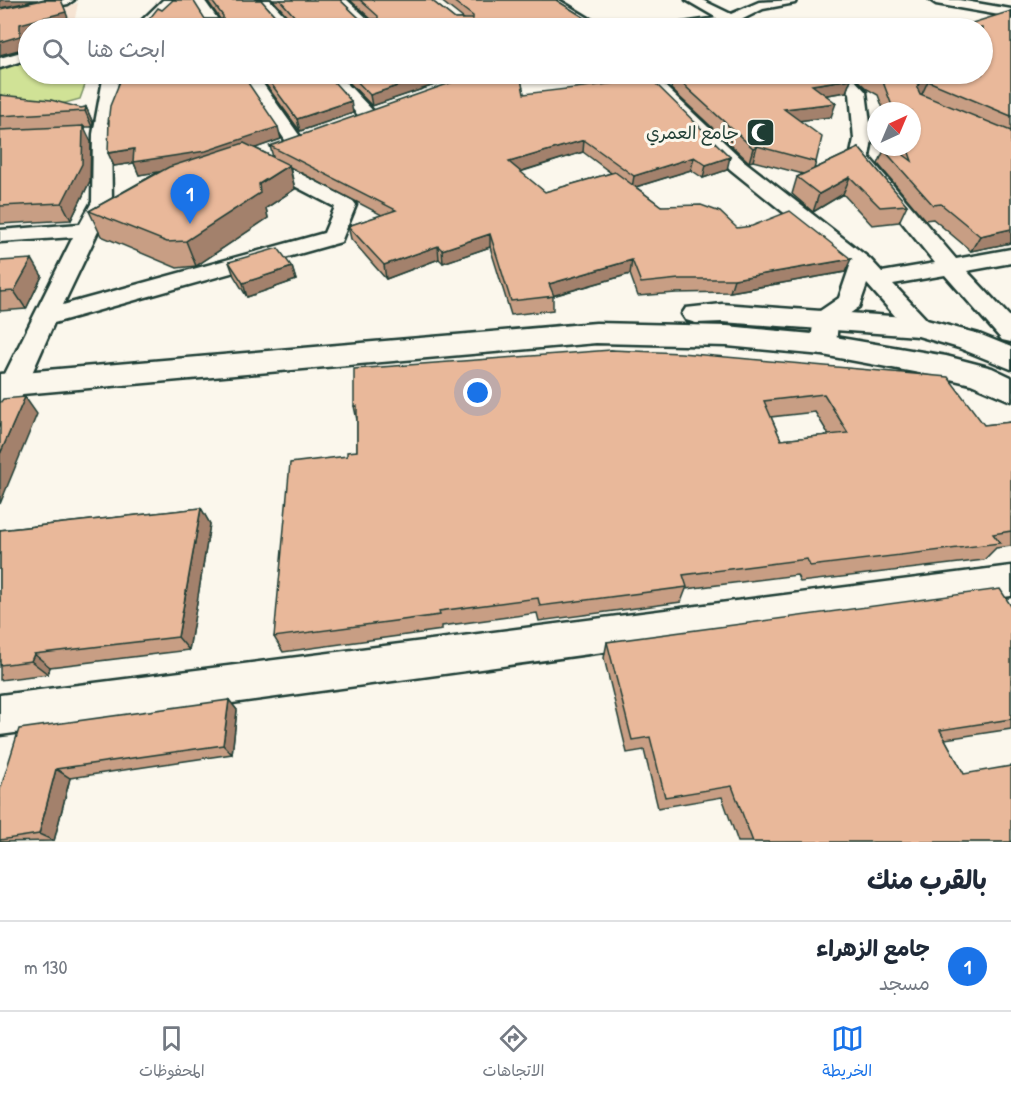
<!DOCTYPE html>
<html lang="ar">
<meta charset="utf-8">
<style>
:root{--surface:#fff;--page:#f2f2f3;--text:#1f2937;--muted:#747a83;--line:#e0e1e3;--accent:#1a73e8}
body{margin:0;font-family:"Patrick Hand","Playpen Sans Arabic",sans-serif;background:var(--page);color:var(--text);direction:rtl}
.compass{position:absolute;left:867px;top:102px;width:54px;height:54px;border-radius:50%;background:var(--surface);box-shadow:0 2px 4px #0004;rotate:44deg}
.you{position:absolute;left:478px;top:393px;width:21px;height:21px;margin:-15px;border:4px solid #fff;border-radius:50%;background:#1a73e8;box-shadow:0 0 0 9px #1a73e833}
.badge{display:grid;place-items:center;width:39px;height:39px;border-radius:50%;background:var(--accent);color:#fff;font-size:20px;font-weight:700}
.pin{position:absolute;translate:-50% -50px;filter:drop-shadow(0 2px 3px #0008)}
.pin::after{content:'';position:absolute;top:32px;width:21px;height:18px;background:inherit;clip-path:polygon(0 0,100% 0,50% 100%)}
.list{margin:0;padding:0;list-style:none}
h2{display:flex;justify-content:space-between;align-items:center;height:78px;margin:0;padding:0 24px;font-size:26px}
h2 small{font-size:20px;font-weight:400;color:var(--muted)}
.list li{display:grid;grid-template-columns:39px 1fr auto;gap:18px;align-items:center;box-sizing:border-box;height:90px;padding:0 24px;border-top:2px solid var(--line)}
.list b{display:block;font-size:22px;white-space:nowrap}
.list p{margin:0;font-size:20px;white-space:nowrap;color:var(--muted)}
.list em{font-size:20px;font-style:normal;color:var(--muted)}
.icon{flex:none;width:33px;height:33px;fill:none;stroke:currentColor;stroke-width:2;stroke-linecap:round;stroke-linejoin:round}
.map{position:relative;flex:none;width:1011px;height:842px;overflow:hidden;direction:ltr}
.search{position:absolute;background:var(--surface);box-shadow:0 2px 4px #0004;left:18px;right:18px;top:18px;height:66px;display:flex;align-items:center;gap:15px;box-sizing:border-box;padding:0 21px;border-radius:33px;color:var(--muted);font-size:22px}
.sheet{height:168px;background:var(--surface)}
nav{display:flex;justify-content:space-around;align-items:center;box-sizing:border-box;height:84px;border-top:2px solid var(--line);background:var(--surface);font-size:16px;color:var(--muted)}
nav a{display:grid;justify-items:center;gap:3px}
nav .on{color:var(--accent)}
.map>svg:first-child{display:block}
.built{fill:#f6e4d3}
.green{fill:#d0e296;stroke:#789065;stroke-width:1.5}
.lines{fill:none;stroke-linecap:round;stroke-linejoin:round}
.minor-casing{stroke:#1f3d34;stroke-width:5}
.major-casing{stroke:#1f3d34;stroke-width:5}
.minor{fill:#fbf7ec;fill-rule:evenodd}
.major{fill:#fbf7ec;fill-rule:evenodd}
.wall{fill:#c89e84;stroke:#1f3d34;stroke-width:1.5;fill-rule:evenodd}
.shaded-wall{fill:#a3816c;stroke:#1f3d34;stroke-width:1.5}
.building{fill:#e9b89a;stroke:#1f3d34;stroke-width:1.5;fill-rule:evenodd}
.labels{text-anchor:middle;stroke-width:6;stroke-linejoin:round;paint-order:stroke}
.far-poi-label{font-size:18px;fill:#1f3d34;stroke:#fbf7ec;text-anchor:end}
</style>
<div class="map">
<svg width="1011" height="842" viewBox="0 0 1011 842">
<rect width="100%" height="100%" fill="#fbf7ec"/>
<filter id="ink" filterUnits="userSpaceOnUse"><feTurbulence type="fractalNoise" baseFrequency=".0167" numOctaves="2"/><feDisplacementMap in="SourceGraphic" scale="12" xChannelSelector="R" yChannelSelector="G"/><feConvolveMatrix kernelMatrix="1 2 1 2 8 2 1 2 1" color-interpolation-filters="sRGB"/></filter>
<g filter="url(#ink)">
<path class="built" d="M 78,3 L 73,28 L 28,28 L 28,50 L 0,59 L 0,18 Z"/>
<path class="green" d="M 28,57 L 28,74 L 89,74 L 80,99 L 58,105 L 0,100 L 0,66 Z"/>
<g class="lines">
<defs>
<path id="minor" d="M 49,0 L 74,0 L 68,4 L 0,18 L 0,10 Z
M 163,0 L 177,0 L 149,28 L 134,28 Z
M 192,0 L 204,0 L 224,28 L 210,28 Z
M 257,0 L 270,0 L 296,28 L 282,28 Z
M 333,0 L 347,0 L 378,28 L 363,28 Z
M 544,0 L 559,0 L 605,28 L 589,28 Z
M 686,0 L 702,0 L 731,14 L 759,2 L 796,0 L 795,3 L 763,9 L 741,20 L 741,25 L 669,28 L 671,25 L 676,24 L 717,18 Z
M 930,0 L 959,0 L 1011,9 L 1011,17 L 936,4 Z
M 28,50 L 28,59 L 0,68 L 0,58 Z
M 104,74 L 119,74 L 111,134 L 112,202 L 63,305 L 324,233 L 335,207 L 252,164 L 250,160 L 252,156 L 266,156 L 353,201 L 356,205 L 341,242 L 54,323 L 14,414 L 10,421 L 0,424 L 0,384 L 73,237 L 0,242 L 0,230 L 80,224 L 92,202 L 93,134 Z
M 241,74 L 256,74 L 304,142 L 301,146 L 289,146 Z
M 323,74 L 338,74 L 374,112 L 377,116 L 374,120 L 362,120 Z
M 637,74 L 652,74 L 744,161 L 870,259 L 882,272 L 935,263 L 850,158 L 854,139 L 850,93 L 833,74 L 849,74 L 866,92 L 872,139 L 869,157 L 956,259 L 1011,249 L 1011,263 L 967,271 L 1011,318 L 1011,342 L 1002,340 L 945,275 L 893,284 L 928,321 L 932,327 L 928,333 L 919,335 L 910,333 L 867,284 L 859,307 L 838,322 L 836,345 L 832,351 L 823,354 L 814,351 L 810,345 L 814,319 L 817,313 L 839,298 L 850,266 L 730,169 Z
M 1011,566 L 1011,596 L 0,735 L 0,695 Z"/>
<path id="major" d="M 722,304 L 919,318 L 979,334 L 1011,347 L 1011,369 L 959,348 L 918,336 L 722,322 L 696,323 L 686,320 L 682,314 L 686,308 Z
M 596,323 L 727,326 L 823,335 L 946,356 L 992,368 L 1011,377 L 1011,401 L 971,384 L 946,378 L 823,355 L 727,346 L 596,343 L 0,396 L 0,374 Z"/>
</defs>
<use href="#minor" class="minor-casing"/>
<use href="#major" class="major-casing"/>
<use href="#minor" class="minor"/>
<use href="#major" class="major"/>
</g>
<path class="wall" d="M 207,0 L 261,0 L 278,19 L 291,20 L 273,0 L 340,0 L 360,19 L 371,19 L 350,0 L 431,0 L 455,19 L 464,19 L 440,0 L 556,0 L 593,23 L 142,28 L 162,10 L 205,19 L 220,19 Z
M 1011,11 L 1011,243 L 971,251 L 933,219 L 925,220 L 878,164 L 884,150 L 896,149 L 896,147 L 912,147 L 912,111 L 884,111 L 878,95 L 867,89 L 851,74 L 982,74 Z
M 258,74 L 327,74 L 353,113 L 300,131 Z
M 341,74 L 467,74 L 372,106 Z
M 673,75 L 851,79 L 846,92 L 826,95 L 831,117 L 799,120 L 816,162 L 814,169 L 859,148 L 907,205 L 899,222 L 872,225 L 843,194 L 813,212 L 792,194 L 797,177 L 803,174 L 753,161 L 749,162 L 671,89 Z
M 521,81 L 524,94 L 727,170 L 703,178 L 691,170 L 636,187 L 661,206 L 737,228 L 845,272 L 730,292 L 676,293 L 638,296 L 630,274 L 553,296 L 553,310 L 511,315 L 490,247 L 443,263 L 439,259 L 386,279 L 351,239 L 348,226 L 382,215 L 290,167 L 295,189 L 266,208 L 268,218 L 196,266 L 177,268 L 101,236 L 89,211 L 160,171 L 139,175 L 134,163 L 114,166 L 109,125 L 108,123 L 281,139 L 255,148 L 273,157 L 270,146 ZM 583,152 L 611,173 L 545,192 L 520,172 Z
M 0,95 L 81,108 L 86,107 L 93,123 L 92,127 L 84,127 L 91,142 L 90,181 L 71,220 L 0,224 Z
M 0,261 L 42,276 L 26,309 L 0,311 Z
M 229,262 L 292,267 L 296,280 L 247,297 L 234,276 Z
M 611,350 L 984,425 L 1011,422 L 1011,546 L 996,548 L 984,560 L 800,582 L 797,575 L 686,589 L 681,602 L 539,621 L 537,613 L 442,626 L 442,630 L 283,652 L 274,637 L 347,456 L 357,451 L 357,420 L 354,406 ZM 815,412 L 829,435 L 781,440 L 771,417 Z
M 201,508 L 210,524 L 189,650 L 50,667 L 48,674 L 0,680 L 0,530 Z
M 1011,606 L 1011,729 L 945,739 L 964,774 L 1011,842 L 738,842 L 722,797 L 658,808 L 644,750 L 627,753 L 604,658 L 607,642 Z
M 229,700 L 237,710 L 232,754 L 70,778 L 54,841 L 0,842 L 0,790 Z"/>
<path class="shaded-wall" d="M 0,0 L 38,0 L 0,8 Z
M 61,0 L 70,23 L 48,28 L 28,28 L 28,34 L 26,34 L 26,48 L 0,55 L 0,42 L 20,24 Z
M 593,23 L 592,28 L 582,28 L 582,25 Z
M 433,74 L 467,74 L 372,106 L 370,95 Z
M 519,74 L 552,74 L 519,81 Z
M 851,79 L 846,92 L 808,98 L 812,85 Z
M 928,81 L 922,94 L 915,95 L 917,87 L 920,82 Z
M 351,101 L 353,113 L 300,131 L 297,119 Z
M 836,103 L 831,117 L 780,123 L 784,109 Z
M 86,107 L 93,123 L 92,127 L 85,111 Z
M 83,126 L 91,142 L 90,181 L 71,220 L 62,203 Z
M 278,127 L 281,139 L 210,164 L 139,175 L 134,163 L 114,166 L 108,153 Z
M 584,140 L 583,152 L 509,175 L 509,162 Z
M 757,146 L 753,161 L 749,162 L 753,148 Z
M 694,157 L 691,170 L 632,188 L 634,176 Z
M 730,157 L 727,170 L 703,178 L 706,165 Z
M 289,165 L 295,189 L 266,208 L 268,218 L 196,266 L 186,241 L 259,184 Z
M 850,177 L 843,194 L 813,212 L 819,194 Z
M 1011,229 L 1011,243 L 971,251 L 980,236 Z
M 490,234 L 490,247 L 443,263 L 442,250 Z
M 438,246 L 439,259 L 386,279 L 384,265 Z
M 32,259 L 42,276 L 26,309 L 14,291 Z
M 851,259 L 845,272 L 730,292 L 734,279 Z
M 632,260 L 630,274 L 548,297 L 549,284 Z
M 292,267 L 296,280 L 247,297 L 243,283 Z
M 25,397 L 37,414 L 0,504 L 0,454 Z
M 201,508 L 210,524 L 189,650 L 178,637 Z
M 34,654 L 50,667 L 48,674 L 31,661 Z
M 229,700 L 237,710 L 232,754 L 223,745 Z
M 56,769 L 70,778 L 54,841 L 39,834 Z"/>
<path class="building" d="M 43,0 L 61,0 L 66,12 L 20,24 L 20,36 L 0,42 L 0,9 Z
M 173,0 L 193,0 L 205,19 L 223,19 L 223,16 L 211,0 L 261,0 L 278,19 L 294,20 L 296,18 L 280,0 L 340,0 L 360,19 L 378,19 L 378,16 L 360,0 L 431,0 L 455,19 L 473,19 L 473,16 L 452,0 L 556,0 L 593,23 L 582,25 L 589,28 L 142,28 L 158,8 L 162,10 Z
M 1011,11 L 1011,116 L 928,81 L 920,82 L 917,87 L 920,94 L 1011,131 L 1011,229 L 980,236 L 941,204 L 933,205 L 884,150 L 887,147 L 893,147 L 912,161 L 907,147 L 912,147 L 912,111 L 894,111 L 883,82 L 872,76 L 869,74 L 982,74 L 982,28 L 956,28 Z
M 123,74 L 242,74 L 278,127 L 206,151 L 133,162 L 134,149 L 108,153 L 109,120 L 108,123 L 110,106 Z
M 264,74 L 327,74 L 351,101 L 297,119 Z
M 350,74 L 433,74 L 370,95 Z
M 476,74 L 520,74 L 524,94 L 651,79 L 730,157 L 706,165 L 694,157 L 634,176 L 584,140 L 509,162 L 545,192 L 615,172 L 661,206 L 701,205 L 720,212 L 737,228 L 752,226 L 790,211 L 851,259 L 734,279 L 679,279 L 641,283 L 632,260 L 549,284 L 554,296 L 511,301 L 490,234 L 442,250 L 438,246 L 384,265 L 348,226 L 396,210 L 270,146 Z
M 686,74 L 846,74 L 851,79 L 812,85 L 836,103 L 784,109 L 822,137 L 816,162 L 757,146 L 753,148 L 673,75 Z
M 0,95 L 51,100 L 81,108 L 86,107 L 85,111 L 0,116 Z
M 83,126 L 82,164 L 62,203 L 0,206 L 0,130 Z
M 244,143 L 289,165 L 259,184 L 260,193 L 186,241 L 167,242 L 89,211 L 169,167 Z
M 859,148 L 907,205 L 880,207 L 850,177 L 819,194 L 797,177 Z
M 278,248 L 292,267 L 243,283 L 229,262 Z
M 32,259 L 14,291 L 0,292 L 0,261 Z
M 611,350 L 681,353 L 948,377 L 984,425 L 1011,422 L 1011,531 L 993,534 L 1000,543 L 810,566 L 807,559 L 683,575 L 687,587 L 540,606 L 538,598 L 439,611 L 440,615 L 274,637 L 290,463 L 347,456 L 347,452 L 357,451 L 357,406 L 354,406 L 354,369 ZM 824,394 L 848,433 L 781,440 L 764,401 Z
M 25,397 L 0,454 L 0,403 L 3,399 Z
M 201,508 L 178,637 L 34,654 L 31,661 L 0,665 L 0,530 Z
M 1000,589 L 1011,606 L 1011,719 L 940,730 L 964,774 L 1011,766 L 1011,842 L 753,842 L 732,786 L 665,797 L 650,737 L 632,740 L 607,642 Z
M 229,700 L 223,745 L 56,769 L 39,834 L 0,840 L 0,790 L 19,729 Z"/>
</g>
<defs>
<symbol id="mosque-square" viewBox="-11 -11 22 22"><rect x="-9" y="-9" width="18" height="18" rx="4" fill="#1f3d34" stroke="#fbf7ec"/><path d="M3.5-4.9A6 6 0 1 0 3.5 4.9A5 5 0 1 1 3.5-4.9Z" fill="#fff"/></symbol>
</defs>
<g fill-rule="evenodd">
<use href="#mosque-square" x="744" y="116" width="33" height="33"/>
</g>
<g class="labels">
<g class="far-poi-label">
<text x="739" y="139">جامع العمري</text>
</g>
</g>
</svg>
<svg class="compass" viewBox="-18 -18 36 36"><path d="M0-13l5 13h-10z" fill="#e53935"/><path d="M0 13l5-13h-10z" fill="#747a83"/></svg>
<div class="you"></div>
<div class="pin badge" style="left:190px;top:224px">1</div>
<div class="search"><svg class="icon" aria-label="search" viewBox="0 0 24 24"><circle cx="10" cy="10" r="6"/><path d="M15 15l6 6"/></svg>ابحث هنا</div>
</div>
<section class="sheet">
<h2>بالقرب منك<small></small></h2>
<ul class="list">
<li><span class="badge">1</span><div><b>جامع الزهراء</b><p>مسجد</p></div><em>130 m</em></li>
</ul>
</section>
<nav>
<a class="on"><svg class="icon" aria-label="map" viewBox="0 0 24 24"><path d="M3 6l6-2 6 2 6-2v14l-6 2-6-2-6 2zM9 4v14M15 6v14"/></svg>الخريطة</a>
<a><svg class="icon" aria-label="directions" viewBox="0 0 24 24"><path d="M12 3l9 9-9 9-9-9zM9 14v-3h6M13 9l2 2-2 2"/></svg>الاتجاهات</a>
<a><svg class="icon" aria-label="saved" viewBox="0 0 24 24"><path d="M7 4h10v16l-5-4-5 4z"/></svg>المحفوظات</a>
</nav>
